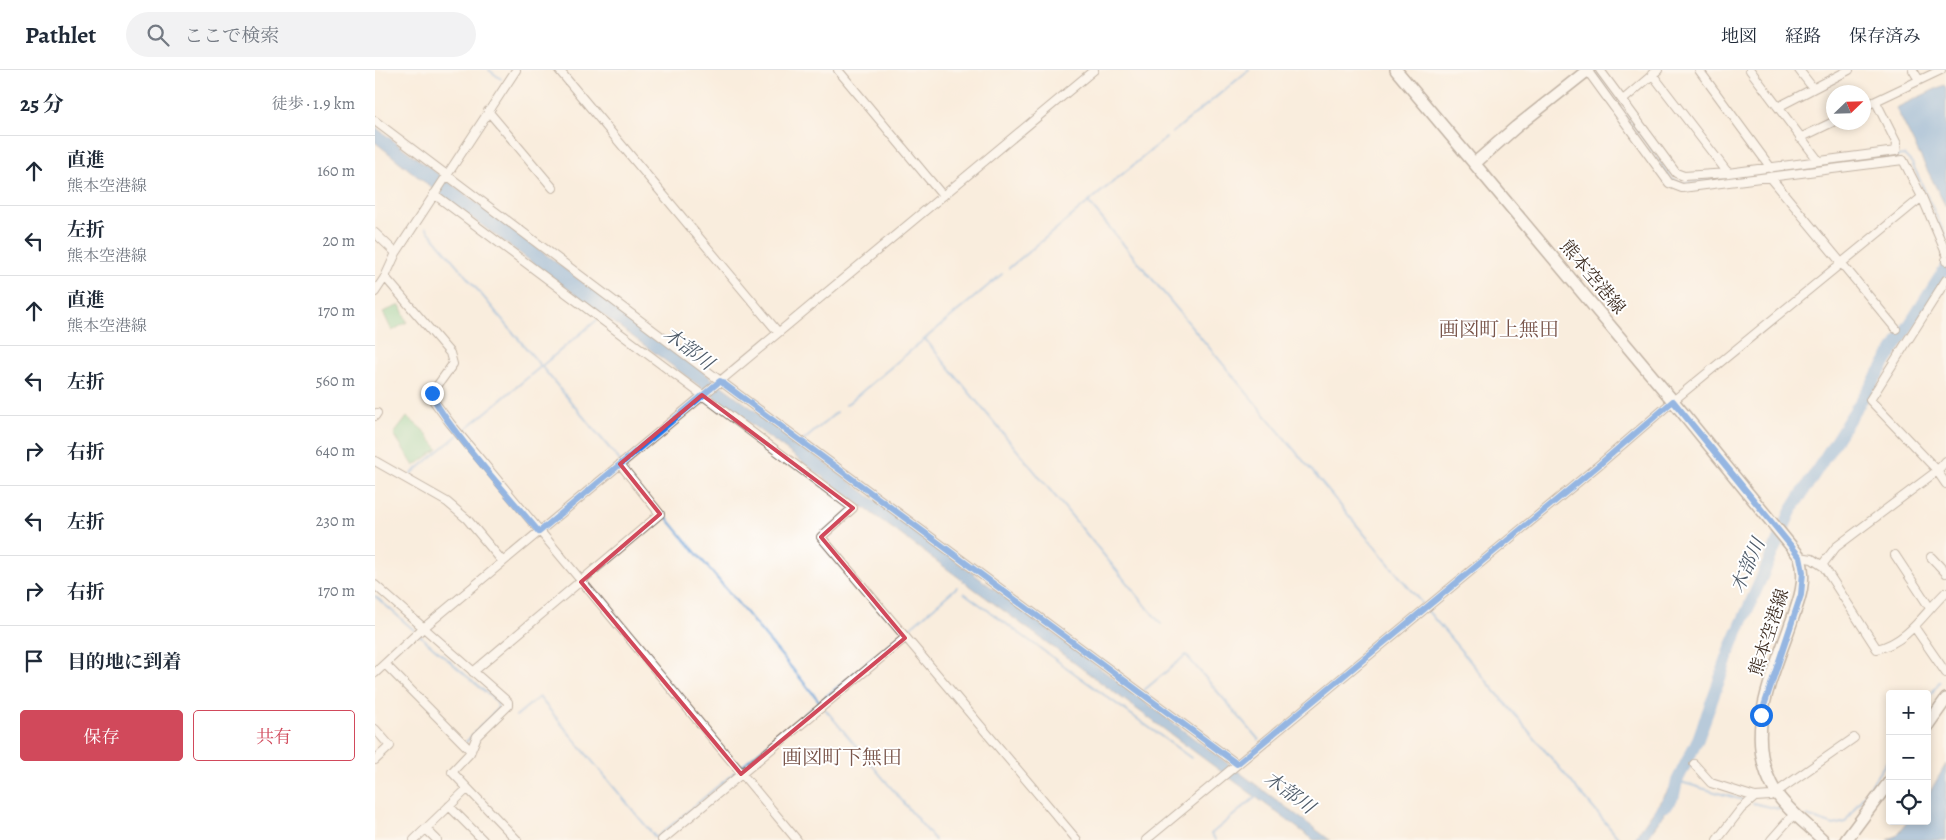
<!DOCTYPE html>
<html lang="ja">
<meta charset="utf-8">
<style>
:root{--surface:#fff;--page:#f2f2f3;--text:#1f2937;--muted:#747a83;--line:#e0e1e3;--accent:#d1495b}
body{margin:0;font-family:Alegreya,"Noto Serif JP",serif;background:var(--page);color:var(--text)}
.controls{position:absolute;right:15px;bottom:15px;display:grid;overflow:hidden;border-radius:5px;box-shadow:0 2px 8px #0003}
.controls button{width:45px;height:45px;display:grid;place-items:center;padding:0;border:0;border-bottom:1px solid var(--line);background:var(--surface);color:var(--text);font:25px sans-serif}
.compass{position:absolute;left:1451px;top:15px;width:45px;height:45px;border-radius:50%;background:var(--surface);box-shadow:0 2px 8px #0003;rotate:67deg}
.stop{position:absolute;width:15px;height:15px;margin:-11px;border:4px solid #1a73e8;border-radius:50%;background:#fff}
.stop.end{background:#1a73e8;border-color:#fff;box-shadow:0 1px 5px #0008}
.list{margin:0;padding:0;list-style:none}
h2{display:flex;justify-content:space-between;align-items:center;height:65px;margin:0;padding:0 20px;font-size:21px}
h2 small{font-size:16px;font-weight:400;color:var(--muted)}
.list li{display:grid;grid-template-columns:32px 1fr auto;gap:15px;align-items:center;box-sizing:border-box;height:70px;padding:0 20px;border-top:1px solid var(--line)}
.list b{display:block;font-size:19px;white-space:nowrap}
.list p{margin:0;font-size:16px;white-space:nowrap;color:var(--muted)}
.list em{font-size:16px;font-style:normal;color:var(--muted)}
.actions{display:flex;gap:10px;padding:15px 20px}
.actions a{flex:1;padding:11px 0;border:1px solid var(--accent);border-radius:5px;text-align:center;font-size:18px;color:var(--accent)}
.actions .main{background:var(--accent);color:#fff}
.icon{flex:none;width:28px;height:28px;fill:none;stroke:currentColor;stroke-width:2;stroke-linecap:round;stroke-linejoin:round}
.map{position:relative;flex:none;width:1571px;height:770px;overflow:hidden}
header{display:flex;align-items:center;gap:30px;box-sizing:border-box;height:70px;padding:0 25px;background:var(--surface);border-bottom:1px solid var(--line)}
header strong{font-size:24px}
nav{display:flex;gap:28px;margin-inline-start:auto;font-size:18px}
.search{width:350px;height:45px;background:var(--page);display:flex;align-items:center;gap:12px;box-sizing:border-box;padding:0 18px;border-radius:28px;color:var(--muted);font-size:19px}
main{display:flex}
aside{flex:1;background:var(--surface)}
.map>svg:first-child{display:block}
.green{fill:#7ccc8d;stroke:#5c7b56}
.water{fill:#69a1d7;stroke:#52667a}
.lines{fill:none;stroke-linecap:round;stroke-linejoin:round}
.stream{stroke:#69a1d7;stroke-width:2}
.river{stroke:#69a1d7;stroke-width:12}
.street-casing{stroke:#7e6e61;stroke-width:10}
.secondary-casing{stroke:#7e6e61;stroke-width:14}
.street{stroke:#fff;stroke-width:8}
.secondary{stroke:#fff;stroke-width:11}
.route{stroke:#1a73e8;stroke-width:6}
.marked{fill:none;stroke:#d1495b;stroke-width:4;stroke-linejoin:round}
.labels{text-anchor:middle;stroke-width:4;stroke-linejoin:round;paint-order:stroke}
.street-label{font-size:18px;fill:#3b2a1e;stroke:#fff}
.water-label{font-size:19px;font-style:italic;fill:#4d5a68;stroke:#fff}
.quarter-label{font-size:20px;fill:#7a564b;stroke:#fff}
</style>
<header>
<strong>Pathlet</strong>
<div class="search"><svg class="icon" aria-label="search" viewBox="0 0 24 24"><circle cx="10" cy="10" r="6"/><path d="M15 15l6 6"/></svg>ここで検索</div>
<nav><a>地図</a><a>経路</a><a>保存済み</a></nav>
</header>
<main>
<aside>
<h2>25 分<small>徒歩 · 1.9 km</small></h2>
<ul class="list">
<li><svg class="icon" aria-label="ahead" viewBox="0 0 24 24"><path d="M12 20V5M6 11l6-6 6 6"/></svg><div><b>直進</b><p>熊本空港線</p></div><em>160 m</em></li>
<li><svg class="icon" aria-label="left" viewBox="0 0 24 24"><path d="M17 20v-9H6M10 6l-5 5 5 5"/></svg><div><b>左折</b><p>熊本空港線</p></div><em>20 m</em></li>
<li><svg class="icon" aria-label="ahead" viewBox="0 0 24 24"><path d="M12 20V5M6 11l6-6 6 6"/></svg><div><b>直進</b><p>熊本空港線</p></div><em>170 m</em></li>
<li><svg class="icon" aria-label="left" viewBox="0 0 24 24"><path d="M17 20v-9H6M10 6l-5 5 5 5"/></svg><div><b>左折</b></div><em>560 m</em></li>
<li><svg class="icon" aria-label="right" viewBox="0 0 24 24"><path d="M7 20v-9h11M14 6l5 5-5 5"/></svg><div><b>右折</b></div><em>640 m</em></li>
<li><svg class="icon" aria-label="left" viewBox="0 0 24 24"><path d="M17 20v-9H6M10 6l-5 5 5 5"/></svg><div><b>左折</b></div><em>230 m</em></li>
<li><svg class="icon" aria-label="right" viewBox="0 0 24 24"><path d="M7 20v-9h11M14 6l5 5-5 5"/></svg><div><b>右折</b></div><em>170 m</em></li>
<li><svg class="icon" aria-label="arrive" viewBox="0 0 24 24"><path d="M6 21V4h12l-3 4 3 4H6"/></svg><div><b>目的地に到着</b></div></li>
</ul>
<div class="actions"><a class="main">保存</a><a>共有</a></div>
</aside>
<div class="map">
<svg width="1571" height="770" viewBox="0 0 1571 770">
<rect width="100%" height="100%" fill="#fff"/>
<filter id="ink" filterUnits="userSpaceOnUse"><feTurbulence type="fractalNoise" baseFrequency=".02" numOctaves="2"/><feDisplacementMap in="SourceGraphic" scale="10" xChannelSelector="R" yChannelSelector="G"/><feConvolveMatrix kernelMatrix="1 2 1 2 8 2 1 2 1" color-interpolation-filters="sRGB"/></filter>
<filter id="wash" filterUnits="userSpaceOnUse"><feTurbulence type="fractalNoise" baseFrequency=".0096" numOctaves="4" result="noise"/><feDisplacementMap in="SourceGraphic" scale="20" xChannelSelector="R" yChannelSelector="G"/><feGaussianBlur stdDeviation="1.12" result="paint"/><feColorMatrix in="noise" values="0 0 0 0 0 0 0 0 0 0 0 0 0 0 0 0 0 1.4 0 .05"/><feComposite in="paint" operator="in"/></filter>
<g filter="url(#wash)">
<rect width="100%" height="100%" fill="#f9eddd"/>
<path class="green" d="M 25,235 L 32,252 L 17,261 L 8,242 Z
M 32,347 L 48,360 L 63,379 L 39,396 L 19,364 Z"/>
<path class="water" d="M 1569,15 L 1571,18 L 1571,137 L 1521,38 Z
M 0,57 L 955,770 L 939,770 L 58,119 L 0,72 Z
M 1571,694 L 1571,770 L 1513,770 L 1522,765 L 1533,751 L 1552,751 L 1552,727 Z
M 1294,719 L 1303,723 L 1271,770 L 1258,770 Z"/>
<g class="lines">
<path class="stream" d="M 114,0 L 126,9
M 1221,4 L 1297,109 L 1308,113 L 1529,85 L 1537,93 L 1571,167
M 797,63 L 874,0
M 714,133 L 1049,536
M 51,158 L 246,392
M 634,198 L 791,68
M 550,269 L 786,554
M 471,335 L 627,204
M 87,362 L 222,250
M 429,370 L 462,342
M 36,404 L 83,365
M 287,442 L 445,632
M 589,523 L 816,688
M 0,526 L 40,561
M 1052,540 L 1245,770
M 529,563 L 582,517
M 43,564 L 122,632 L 123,638 L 91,672
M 768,621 L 811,585 L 884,670
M 1552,630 L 1565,611
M 450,639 L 560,770
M 141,646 L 164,627 L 281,768 L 361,701
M 364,698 L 525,566
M 1302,711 L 1371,731
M 1378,733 L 1408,740
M 1432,746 L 1459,755 L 1470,752 L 1515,687
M 841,770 L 836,764 L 883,725"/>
<path class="river" d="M 1291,736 L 1299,725 L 1302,711 L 1323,669 L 1357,575 L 1416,441 L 1571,197"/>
</g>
</g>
<g filter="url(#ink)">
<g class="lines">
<defs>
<path id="street" d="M 184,0 L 403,262
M 463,0 L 568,126
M 1212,0 L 1294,113 L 1307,118 L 1528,90 L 1547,127 L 1571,183
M 1225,0 L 1301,103 L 1309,106 L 1353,103 L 1521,81 L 1522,74 L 1501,32
M 1324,0 L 1396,98
M 1375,0 L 1443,90
M 1424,0 L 1438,18
M 1538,0 L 1544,10
M 1277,4 L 1353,103
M 1248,30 L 1283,0
M 1403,37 L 1474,0
M 1488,37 L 1566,0
M 113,41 L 178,118
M 0,51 L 364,325 L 862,694
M 1425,68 L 1458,52
M 1396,108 L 1521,259
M 59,124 L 478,438 L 446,467 L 702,770
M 0,163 L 21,183
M 1571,190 L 1571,191
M 10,207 L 75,283 L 78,294 L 57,323 L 58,330 L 75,353 L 422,770
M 1571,210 L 1495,330 L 1560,398 L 1571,414
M 0,222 L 10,207 L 21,183 L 141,0
M 0,346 L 2,343
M 0,391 L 72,432 L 92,449 L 128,492
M 1520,485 L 1555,538
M 1425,487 L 1437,489 L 1449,497 L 1502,579 C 1534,571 1548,544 1571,522
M 1556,487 L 1571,503
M 1447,495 L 1461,477 L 1562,401 L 1571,391
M 0,515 L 133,632 L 133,636 L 102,666 L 95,683 L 77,702 L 142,770
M 1540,558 L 1571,603
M 11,595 L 96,681
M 98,602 L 285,444 L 245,394
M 0,603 L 46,560 L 719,0
M 0,659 L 15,676 L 0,690
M 1319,694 L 1336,713 L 1380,727 L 1396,726 L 1479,668
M 74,736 L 108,770
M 51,759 L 62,770
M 39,770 L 92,719
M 287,770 L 530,568
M 771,770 L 1225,394 L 1298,331 L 1547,127
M 1342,770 L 1366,739 L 1380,727
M 1396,770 L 1420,743"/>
<path id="secondary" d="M 1021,0 L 1298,331 L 1425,487 C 1432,511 1424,531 1416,553 C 1397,609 1367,665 1400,721 C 1411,739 1433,755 1448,770
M 1100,93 L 1141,57 L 1213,0
M 1552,656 L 1571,629
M 1471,770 L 1515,711"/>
</defs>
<use href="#street" class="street-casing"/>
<use href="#secondary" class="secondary-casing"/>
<use href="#street" class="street"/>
<use href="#secondary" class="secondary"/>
</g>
</g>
<g class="lines" filter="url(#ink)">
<path class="route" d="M 57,323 C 61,345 145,439 164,462 L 345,311 L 862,694 L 1225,394 L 1298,331 L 1425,487 L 1428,502 L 1426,525 L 1386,645"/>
</g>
<path d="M0 0H1571V770H0ZM 327,325 L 478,438 L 446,467 L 530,568 L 366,704 L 206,512 L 285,444 L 245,394 Z" fill="#f9eddd" fill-opacity=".55" fill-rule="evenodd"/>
<path class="marked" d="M 327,325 L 478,438 L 446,467 L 530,568 L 366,704 L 206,512 L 285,444 L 245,394 Z"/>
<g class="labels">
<g class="street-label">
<text transform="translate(1218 207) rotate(50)" y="6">熊本空港線</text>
<text transform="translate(1394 562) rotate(-72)" y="6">熊本空港線</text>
</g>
<g class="water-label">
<text transform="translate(314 278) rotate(37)" y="7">木部川</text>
<text transform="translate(1372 495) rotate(-66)" y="7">木部川</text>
<text transform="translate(915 722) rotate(36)" y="7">木部川</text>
</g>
<g class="quarter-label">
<text x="1124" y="266">画図町上無田</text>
<text x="467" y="694">画図町下無田</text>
</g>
</g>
</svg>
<div class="controls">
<button>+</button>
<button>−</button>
<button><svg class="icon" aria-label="locate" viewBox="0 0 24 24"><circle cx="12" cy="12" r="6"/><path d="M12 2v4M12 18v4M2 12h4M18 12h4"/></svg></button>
</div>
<svg class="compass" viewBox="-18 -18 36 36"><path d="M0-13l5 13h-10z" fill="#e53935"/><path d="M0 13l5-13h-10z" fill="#747a83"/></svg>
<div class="stop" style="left:1386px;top:645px"></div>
<div class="stop end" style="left:57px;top:323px"></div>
</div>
</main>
